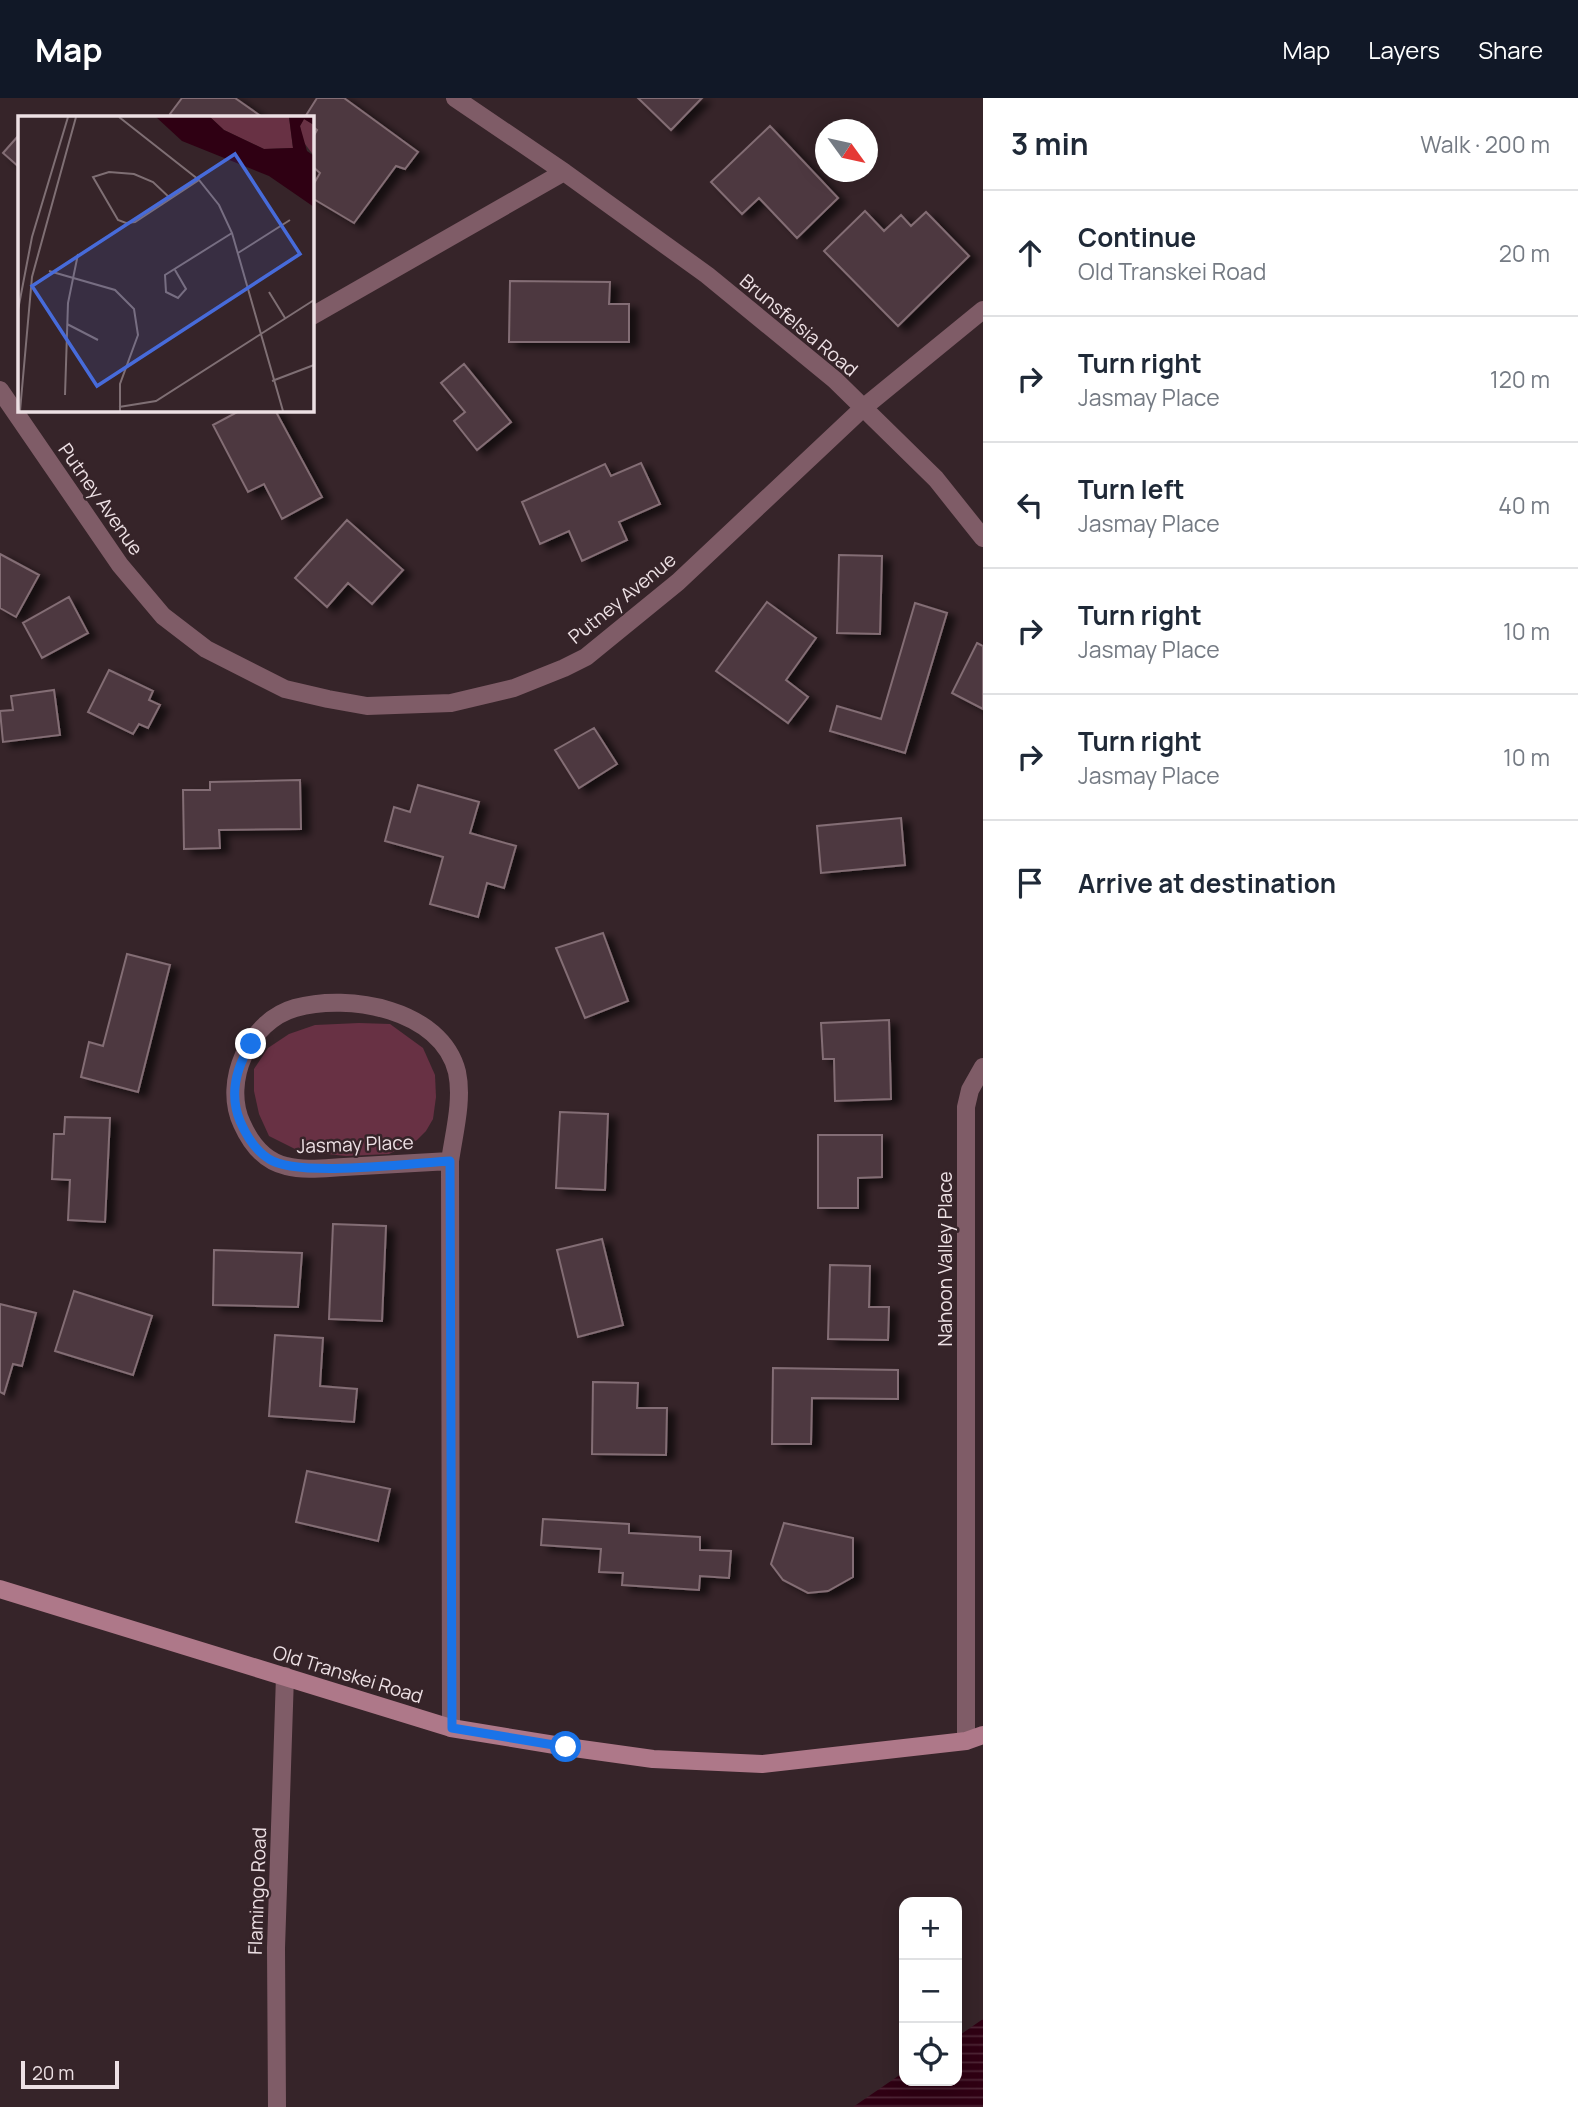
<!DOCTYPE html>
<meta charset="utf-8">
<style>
:root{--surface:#fff;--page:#f6f6f7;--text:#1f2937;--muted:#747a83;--line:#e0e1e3;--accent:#111827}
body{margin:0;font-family:Manrope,sans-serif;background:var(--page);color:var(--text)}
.controls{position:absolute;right:21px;bottom:21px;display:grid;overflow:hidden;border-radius:14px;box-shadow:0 4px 18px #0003}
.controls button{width:63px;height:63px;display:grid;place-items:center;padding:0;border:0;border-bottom:2px solid var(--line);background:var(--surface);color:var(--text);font:35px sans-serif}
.compass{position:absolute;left:815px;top:21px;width:63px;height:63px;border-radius:50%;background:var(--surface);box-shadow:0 4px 18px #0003;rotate:123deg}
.scale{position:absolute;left:21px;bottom:18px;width:98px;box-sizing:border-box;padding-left:7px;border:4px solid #ede0e4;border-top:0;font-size:19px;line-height:24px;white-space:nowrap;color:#ede0e4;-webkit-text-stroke:5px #362429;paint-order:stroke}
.stop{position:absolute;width:21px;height:21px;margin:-16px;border:5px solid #1a73e8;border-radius:50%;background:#fff}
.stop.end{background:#1a73e8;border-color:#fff;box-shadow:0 2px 7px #0008}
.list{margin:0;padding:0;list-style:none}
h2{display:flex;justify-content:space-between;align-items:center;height:91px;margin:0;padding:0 28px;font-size:30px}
h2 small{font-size:23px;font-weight:400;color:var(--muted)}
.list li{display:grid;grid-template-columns:46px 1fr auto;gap:21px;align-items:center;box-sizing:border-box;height:126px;padding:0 28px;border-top:2px solid var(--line)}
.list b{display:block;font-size:26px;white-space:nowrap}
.list p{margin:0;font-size:23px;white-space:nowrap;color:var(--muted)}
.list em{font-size:23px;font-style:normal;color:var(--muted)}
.icon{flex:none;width:38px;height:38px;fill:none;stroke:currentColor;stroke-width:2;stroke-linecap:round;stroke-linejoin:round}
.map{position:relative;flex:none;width:983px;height:2009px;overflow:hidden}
header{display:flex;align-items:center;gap:42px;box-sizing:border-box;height:98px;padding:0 35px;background:var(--accent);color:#fff}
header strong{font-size:33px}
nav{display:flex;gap:38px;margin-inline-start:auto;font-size:24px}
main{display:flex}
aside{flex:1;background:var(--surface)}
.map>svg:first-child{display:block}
.grass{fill:#683144}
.water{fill:url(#water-rules)}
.building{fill:#4d393f;stroke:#836d74;stroke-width:2;filter:url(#shadow)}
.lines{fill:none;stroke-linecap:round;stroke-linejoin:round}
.street{stroke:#7f5c67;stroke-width:18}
.secondary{stroke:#ae7889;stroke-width:18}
.route{stroke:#1a73e8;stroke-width:9}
.labels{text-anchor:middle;stroke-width:5;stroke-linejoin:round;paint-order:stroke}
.street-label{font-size:19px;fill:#ede0e4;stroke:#362429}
.inset-road{fill:none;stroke:#7f6f74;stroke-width:2}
.view{fill:#476bda;fill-opacity:0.15;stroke:#476bda;stroke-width:3.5}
.inset-edge{fill:none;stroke:#ede0e4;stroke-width:3.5}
</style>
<header>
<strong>Map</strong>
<nav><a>Map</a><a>Layers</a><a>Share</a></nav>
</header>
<main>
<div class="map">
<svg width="983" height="2009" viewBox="0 0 983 2009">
<defs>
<pattern id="water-rules" width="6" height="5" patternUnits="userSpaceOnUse" patternTransform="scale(1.75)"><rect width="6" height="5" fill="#2f0013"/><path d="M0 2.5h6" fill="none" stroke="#4d2535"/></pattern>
<filter id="shadow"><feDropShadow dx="8" dy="4.5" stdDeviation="3.5" flood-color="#0009"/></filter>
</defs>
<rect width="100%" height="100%" fill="#362429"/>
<path class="grass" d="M 359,925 L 390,926 L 423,950 L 435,977 L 436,999 L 433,1021 L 426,1033 L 417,1042 L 389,1056 L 346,1058 L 299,1053 L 269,1038 L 259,1016 L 254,993 L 254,971 L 268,950 L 289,936 L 315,927 Z"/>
<path class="water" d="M 983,1921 L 983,2009 L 853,2009 L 904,1974 L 904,1983 L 957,1983 L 957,1939 Z"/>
<path class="building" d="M 182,0 L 235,0 L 262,19 L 175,19 L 170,16 Z
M 317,0 L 344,0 L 418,54 L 405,71 L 396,68 L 354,125 L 312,100 L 312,89 L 320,75 L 312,68 L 312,41 L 317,32 L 312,28 L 312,19 L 305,19 Z
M 638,0 L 702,0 L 671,32 Z
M 770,28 L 838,100 L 797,140 L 759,100 L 742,116 L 711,84 Z
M 19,37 L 19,69 L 3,55 Z
M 865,113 L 884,133 L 901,117 L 911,128 L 926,114 L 969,158 L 898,228 L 824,153 Z
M 510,183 L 610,184 L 609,206 L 629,206 L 629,244 L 509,244 Z
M 464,266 L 511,324 L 477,352 L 454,323 L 465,314 L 441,285 Z
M 241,312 L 275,312 L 322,399 L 282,421 L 264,386 L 248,394 L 213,327 Z
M 641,365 L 660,406 L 619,424 L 627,442 L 582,463 L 569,433 L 540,446 L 522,404 L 605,366 L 611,378 Z
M 347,422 L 403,472 L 372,506 L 348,485 L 327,509 L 295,480 Z
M 0,456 L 39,477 L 16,519 L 0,510 Z
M 839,457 L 882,458 L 880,536 L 837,535 Z
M 69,499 L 88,535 L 42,560 L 23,525 Z
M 767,504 L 816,540 L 786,582 L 808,599 L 788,625 L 716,573 Z
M 915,505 L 947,515 L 905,655 L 830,633 L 837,608 L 881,621 Z
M 977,545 L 983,548 L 983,611 L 952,595 Z
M 109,572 L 153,593 L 149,602 L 160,607 L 148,630 L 139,626 L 133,636 L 88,614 Z
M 54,592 L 60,637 L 3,644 L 0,613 L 13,612 L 11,598 Z
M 594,630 L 617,666 L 579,690 L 555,652 Z
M 300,682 L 301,731 L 219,732 L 220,750 L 184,751 L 183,692 L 210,692 L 210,684 Z
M 418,687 L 479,704 L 470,735 L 516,748 L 504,790 L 487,785 L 478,819 L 430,806 L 443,759 L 385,743 L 394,709 L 410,714 Z
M 901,720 L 905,767 L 821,775 L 817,728 Z
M 603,835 L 628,903 L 585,920 L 556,850 Z
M 127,856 L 170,867 L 138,994 L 81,979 L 89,944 L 103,948 Z
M 889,922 L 891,1001 L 835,1003 L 834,961 L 823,961 L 821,925 Z
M 560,1014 L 608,1016 L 605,1092 L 556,1090 Z
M 65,1019 L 110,1020 L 105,1124 L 68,1122 L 70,1082 L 52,1081 L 54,1036 L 64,1036 Z
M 818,1037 L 882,1037 L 882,1079 L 858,1080 L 858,1110 L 818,1110 Z
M 333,1126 L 386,1128 L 382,1223 L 329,1221 Z
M 602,1141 L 623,1227 L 578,1239 L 557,1152 Z
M 214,1152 L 302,1155 L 298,1209 L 213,1207 Z
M 830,1167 L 870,1168 L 869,1209 L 889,1209 L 888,1242 L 828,1241 Z
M 74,1193 L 152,1218 L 133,1277 L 55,1253 Z
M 0,1206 L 36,1215 L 22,1268 L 13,1266 L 4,1296 L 0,1294 Z
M 275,1237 L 323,1240 L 320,1288 L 357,1291 L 354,1324 L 269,1318 Z
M 773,1270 L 898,1272 L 898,1301 L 812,1300 L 811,1346 L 772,1346 Z
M 593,1284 L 638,1285 L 637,1310 L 667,1310 L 666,1357 L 592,1356 Z
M 307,1373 L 390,1391 L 378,1443 L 296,1424 Z
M 543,1421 L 629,1426 L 629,1435 L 700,1439 L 700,1452 L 731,1453 L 729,1480 L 700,1478 L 699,1492 L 622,1487 L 623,1475 L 599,1474 L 601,1451 L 541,1447 Z
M 784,1425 L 853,1440 L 853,1479 L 828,1493 L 808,1495 L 783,1482 L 771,1466 Z"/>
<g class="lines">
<path class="street" d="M 455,0 L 564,74 L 707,177 L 835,282 L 936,381 L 983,440
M 312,218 L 564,74
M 0,292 L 120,467 L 163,518 L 206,551 L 285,591 L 328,601 L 367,608 L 451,605 L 514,590 L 564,570 L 586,559 L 678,484 L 863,310 L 983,212
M 450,1063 C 415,1065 380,1067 344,1069 C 325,1070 305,1073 286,1068 C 264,1063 251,1046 242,1026 C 222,984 249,923 295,910 C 349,895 441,911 457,974 C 463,1002 454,1035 450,1063 L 451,1630
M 966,1643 L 966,1009 L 970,992 L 983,969
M 277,2009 L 276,1850 L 285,1578"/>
<path class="secondary" d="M 0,1491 L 451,1630 L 567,1649 L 653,1661 L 762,1666 L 966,1643 L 983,1637"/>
</g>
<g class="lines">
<path class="route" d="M 251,946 C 236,970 229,996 240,1023 C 246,1037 256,1053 269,1061 C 297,1080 412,1065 450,1063 L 452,1630 L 566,1649"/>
</g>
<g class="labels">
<g class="street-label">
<text transform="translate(799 227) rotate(40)" y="7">Brunsfelsia Road</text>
<text transform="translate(101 401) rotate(55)" y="7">Putney Avenue</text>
<text transform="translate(622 500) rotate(-39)" y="7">Putney Avenue</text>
<text transform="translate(355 1046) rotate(-2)" y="7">Jasmay Place</text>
<text transform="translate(945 1161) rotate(-90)" y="7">Nahoon Valley Place</text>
<text transform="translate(348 1576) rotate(17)" y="7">Old Transkei Road</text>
<text transform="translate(257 1793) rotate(-88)" y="7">Flamingo Road</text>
</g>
</g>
<g transform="translate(18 18)">
<rect width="296" height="296" fill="#362429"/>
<path d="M 192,1 L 271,1 L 275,32 L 246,33 L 206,14 ZM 286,3 L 296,9 L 296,40 L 284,24 L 282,10 Z" fill="#683144"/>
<path d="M 138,1 L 192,1 L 206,14 L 246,33 L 275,32 L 271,1 L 296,1 L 296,9 L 286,3 L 282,10 L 289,35 L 296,40 L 296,91 L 251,60 L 164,25 Z" fill="#2f0013"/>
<path class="inset-road" d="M 101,1 L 181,64 L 201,89 L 214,117 L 265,295M 153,83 L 135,66 L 116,58 L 91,56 L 75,61 L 100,104 L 108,107 L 117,106 L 181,64M 220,137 L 272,104M 157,154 L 168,173 L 160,182 L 148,176 L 147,159 L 214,117M 31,155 L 97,174 L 116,193 L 120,219 L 102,268 L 102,295M 251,176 L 267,202M 0,194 L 14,121 L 50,1M 49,208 L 80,224M 254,265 L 296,249M 47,279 L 50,187 L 60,138M 101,291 L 138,285 L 296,184M 2,295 L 14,161 L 58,1"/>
<path class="view" d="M 217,38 L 282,138 L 79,270 L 14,170 Z"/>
<rect width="296" height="296" class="inset-edge"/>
</g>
</svg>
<div class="controls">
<button>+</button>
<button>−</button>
<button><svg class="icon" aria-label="locate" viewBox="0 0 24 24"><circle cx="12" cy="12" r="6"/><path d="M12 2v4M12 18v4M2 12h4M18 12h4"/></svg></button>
</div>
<svg class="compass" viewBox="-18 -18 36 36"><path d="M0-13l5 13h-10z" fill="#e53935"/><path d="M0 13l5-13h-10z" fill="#747a83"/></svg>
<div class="scale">20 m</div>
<div class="stop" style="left:566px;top:1649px"></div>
<div class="stop end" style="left:251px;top:946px"></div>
</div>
<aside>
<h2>3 min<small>Walk · 200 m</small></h2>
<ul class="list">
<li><svg class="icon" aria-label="ahead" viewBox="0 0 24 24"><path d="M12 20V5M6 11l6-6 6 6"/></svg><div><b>Continue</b><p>Old Transkei Road</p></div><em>20 m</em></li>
<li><svg class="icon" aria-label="right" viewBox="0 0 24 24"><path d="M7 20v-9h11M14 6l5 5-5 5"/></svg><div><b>Turn right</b><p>Jasmay Place</p></div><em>120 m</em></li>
<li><svg class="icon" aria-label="left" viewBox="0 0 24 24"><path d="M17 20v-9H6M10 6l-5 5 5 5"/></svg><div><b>Turn left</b><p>Jasmay Place</p></div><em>40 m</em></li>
<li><svg class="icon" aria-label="right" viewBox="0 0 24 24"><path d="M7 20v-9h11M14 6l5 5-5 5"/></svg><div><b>Turn right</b><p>Jasmay Place</p></div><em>10 m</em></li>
<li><svg class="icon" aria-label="right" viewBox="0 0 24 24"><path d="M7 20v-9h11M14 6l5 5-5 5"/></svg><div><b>Turn right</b><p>Jasmay Place</p></div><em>10 m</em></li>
<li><svg class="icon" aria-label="arrive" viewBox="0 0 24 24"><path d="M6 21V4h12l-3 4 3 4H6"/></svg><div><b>Arrive at destination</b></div></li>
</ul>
</aside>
</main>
